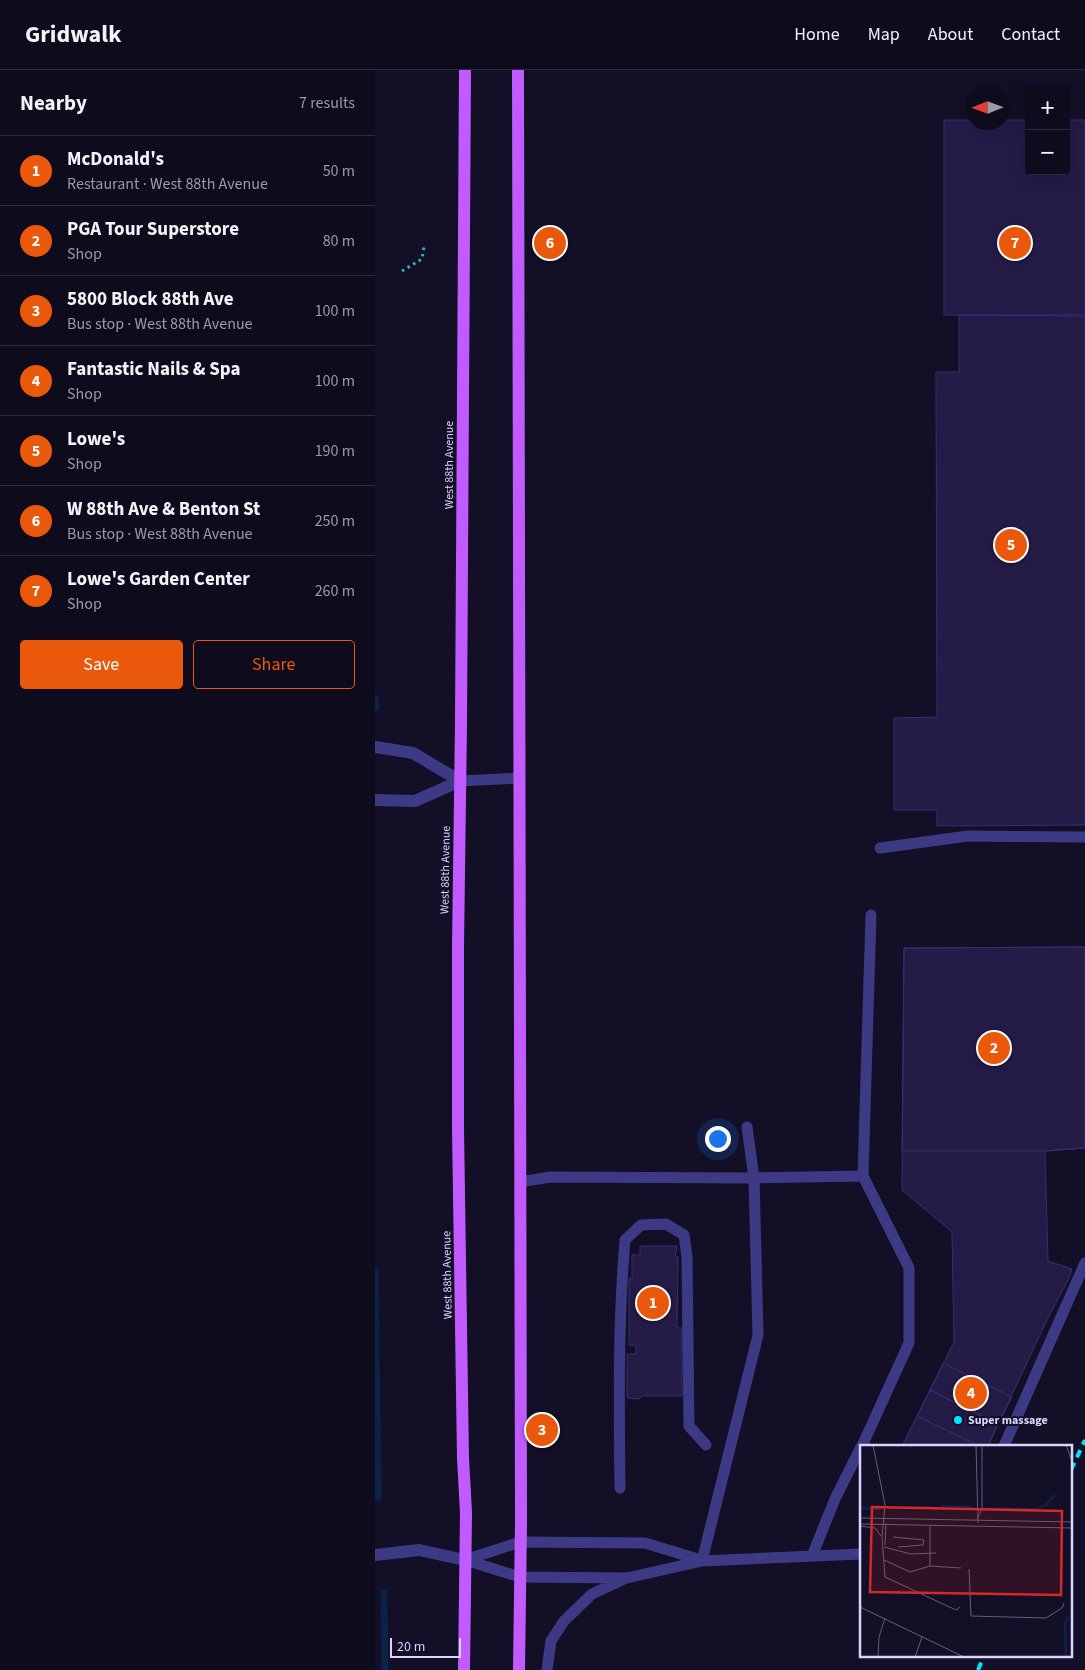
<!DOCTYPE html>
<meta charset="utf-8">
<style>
:root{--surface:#0e0b1c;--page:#1c1929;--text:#f1f3f6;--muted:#9b9ba3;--line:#2e2b3b;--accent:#ea580c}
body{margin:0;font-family:"Source Sans 3",sans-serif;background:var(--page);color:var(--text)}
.controls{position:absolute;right:15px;top:15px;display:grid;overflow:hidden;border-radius:5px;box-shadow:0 5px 20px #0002}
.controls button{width:45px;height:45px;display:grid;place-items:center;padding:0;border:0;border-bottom:1px solid var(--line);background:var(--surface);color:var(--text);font:25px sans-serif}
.compass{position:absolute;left:590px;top:15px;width:45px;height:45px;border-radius:50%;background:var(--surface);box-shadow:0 5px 20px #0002;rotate:269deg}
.scale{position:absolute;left:15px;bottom:12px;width:71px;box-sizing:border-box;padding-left:5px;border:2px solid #d9d4ff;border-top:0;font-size:14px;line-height:18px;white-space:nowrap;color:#d9d4ff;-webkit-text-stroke:4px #130f26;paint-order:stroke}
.you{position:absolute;left:342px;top:1068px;width:18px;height:18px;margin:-12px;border:4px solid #fff;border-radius:50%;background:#1a73e8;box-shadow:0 0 0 8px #1a73e833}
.badge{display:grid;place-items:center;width:32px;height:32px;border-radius:50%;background:var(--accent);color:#fff;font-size:16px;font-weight:700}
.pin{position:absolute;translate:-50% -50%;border:2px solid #fff;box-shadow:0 1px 5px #0006}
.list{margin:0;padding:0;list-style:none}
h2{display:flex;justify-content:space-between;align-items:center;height:65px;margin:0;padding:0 20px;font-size:21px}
h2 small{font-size:16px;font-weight:400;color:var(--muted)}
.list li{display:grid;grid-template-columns:32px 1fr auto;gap:15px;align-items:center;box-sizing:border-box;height:70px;padding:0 20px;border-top:1px solid var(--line)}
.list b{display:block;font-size:19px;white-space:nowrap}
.list p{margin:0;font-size:16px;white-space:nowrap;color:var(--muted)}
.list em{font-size:16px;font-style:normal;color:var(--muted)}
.actions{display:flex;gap:10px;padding:15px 20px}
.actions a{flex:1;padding:11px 0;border:1px solid var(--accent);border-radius:5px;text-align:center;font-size:18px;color:var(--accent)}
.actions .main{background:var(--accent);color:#fff}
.map{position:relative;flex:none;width:710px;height:1600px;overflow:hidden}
header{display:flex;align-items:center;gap:30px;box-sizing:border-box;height:70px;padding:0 25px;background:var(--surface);border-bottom:1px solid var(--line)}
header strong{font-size:24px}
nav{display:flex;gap:28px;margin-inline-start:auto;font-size:18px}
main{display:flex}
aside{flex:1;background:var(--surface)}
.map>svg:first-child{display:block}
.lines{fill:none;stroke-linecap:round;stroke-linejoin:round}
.stream{stroke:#0c2248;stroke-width:7}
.building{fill:#241b47;stroke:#3b2d73}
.path{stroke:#2fb8b0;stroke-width:3;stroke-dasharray:2.5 4;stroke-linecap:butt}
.lane{stroke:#3d3a85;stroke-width:11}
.street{stroke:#3d3a85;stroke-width:12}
.primary{stroke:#c25bff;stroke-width:12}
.rail{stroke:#00e5ff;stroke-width:4;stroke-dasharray:8 6;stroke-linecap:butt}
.poi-dot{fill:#00e5ff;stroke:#130f26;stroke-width:2}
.labels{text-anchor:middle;stroke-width:4;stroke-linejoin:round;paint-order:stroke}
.street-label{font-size:12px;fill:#d9d4ff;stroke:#130f26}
.poi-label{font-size:12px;font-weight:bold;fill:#d9d4ff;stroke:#130f26;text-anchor:start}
.inset-river{fill:none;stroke:#0c2248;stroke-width:2.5}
.inset-road{fill:none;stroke:#625e7d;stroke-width:1}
.view{fill:#d62828;fill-opacity:0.15;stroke:#d62828;stroke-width:2.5}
.inset-edge{fill:none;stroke:#d9d4ff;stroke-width:2.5}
</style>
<header>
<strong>Gridwalk</strong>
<nav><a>Home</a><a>Map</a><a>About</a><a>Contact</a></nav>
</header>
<main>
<aside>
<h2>Nearby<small>7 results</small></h2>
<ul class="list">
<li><span class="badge">1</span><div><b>McDonald's</b><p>Restaurant · West 88th Avenue</p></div><em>50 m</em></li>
<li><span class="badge">2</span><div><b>PGA Tour Superstore</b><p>Shop</p></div><em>80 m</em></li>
<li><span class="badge">3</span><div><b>5800 Block 88th Ave</b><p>Bus stop · West 88th Avenue</p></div><em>100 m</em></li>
<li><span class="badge">4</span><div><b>Fantastic Nails &amp; Spa</b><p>Shop</p></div><em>100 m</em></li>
<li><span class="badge">5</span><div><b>Lowe's</b><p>Shop</p></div><em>190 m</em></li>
<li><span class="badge">6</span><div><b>W 88th Ave &amp; Benton St</b><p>Bus stop · West 88th Avenue</p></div><em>250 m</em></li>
<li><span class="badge">7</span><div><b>Lowe's Garden Center</b><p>Shop</p></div><em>260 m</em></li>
</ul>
<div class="actions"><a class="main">Save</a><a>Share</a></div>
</aside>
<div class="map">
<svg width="710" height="1600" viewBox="0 0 710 1600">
<rect width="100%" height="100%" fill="#130f26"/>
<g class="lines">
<path class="stream" d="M 0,628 L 1,638
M 0,1201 L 3,1428
M 9,1522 L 10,1600"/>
</g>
<path class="building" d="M 569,50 L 598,50 L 598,52 L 628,52 L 628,50 L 654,50 L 654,101 L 691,101 L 691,50 L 710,50 L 710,245 L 569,245 Z
M 584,245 L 710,246 L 710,755 L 562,756 L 562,740 L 519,740 L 519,648 L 562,647 L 561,302 L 584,302 Z
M 710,877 L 710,1078 L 670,1081 L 673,1191 L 697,1199 L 694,1208 L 673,1248 L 613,1376 L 527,1376 L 579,1272 L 577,1162 L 527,1120 L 529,878 Z
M 710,877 L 710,1078 L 670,1081 L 527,1081 L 529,878 Z
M 265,1176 L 302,1176 L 300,1187 L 303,1187 L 302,1258 L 307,1258 L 307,1326 L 267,1326 L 264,1329 L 252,1328 L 252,1284 L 261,1284 L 261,1276 L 254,1275 L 254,1208 L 257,1208 L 257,1185 L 265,1185 Z
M 568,1293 L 637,1327 L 623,1354 L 555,1320 Z
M 555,1320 L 623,1354 L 613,1376 L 604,1376 L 542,1346 Z"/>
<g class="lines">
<path class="path" d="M 27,201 L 47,189 L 49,177"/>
<path class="lane" d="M 85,711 L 144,708
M 505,778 L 593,766 L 710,767
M 145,1112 L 175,1107 L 379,1108 L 488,1106
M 487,1376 L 534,1273 L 534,1198 L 488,1106 L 496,845
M 629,1376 L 710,1193
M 245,1418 C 244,1335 243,1252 250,1170 L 266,1155 L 291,1154 L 309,1165 L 312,1187 L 314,1356 L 331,1375
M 437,1486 L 460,1429 L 486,1377
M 90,1490 L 145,1507 L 252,1508 L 327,1491 L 486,1484
M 90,1490 L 145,1472 L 270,1473 L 326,1490
M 327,1491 L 383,1265 L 379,1108 L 372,1057
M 172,1600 L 176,1571 L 189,1551 L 217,1524 L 247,1510"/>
<path class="street" d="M 0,677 L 38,683 L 85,711
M 0,730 L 40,731 L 85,711
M 0,1485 L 44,1480 L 90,1490"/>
<path class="primary" d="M 143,0 L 146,1451 L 144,1600
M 89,1600 L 91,1443 L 88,1388 L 83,1058 L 83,877 L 86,653 L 90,0"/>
<path class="rail" d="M 696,1400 L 710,1370
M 603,1600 L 609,1586"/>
</g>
<circle class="poi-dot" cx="583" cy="1350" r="5"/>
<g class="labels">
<g class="street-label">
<text transform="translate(74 395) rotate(-90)" y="4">West 88th Avenue</text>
<text transform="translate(70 800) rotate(-89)" y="4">West 88th Avenue</text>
<text transform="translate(72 1205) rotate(-91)" y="4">West 88th Avenue</text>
</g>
<g class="poi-label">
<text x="593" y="1354">Super massage</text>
</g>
</g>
<g transform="translate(485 1375)">
<rect width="212" height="212" fill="#130f26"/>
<path class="inset-river" d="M 81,61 L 111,62M 0,63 L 21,64M 32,63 L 72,62M 126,64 L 176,64 L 186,60 L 195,50M 206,212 L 205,178 L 208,172"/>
<path class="inset-road" d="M 13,0 L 25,60 L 22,92 L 25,132 L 96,165 L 100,162M 116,0 L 118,78M 206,0 L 213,19M 0,73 L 213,77M 117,74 L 122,64 L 122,0M 0,79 L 213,83M 0,81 L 15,83 L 21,91M 33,92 L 64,95 L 63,100 L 38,102M 25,100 L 26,78M 24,102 L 51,109 L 76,108M 24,115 L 50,127 L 70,121 L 101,123M 70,121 L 70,81M 109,124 L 111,171 L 186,173 L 202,163 L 204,158M 0,162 L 104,212M 212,186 L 212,212M 18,212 L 19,192 L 25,173M 55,212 L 62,192"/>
<path class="view" d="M 12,62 L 202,66 L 201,150 L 10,147 Z"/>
<rect width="212" height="212" class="inset-edge"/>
</g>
</svg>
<div class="controls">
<button>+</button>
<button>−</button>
</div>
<svg class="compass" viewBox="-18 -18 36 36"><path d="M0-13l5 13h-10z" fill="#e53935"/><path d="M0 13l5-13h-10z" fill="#9b9ba3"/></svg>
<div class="scale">20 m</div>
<div class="you"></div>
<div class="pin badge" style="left:278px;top:1233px">1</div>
<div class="pin badge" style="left:619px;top:978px">2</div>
<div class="pin badge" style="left:167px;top:1360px">3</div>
<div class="pin badge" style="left:596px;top:1323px">4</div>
<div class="pin badge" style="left:636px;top:475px">5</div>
<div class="pin badge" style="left:175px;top:173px">6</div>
<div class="pin badge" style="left:640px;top:173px">7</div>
</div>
</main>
